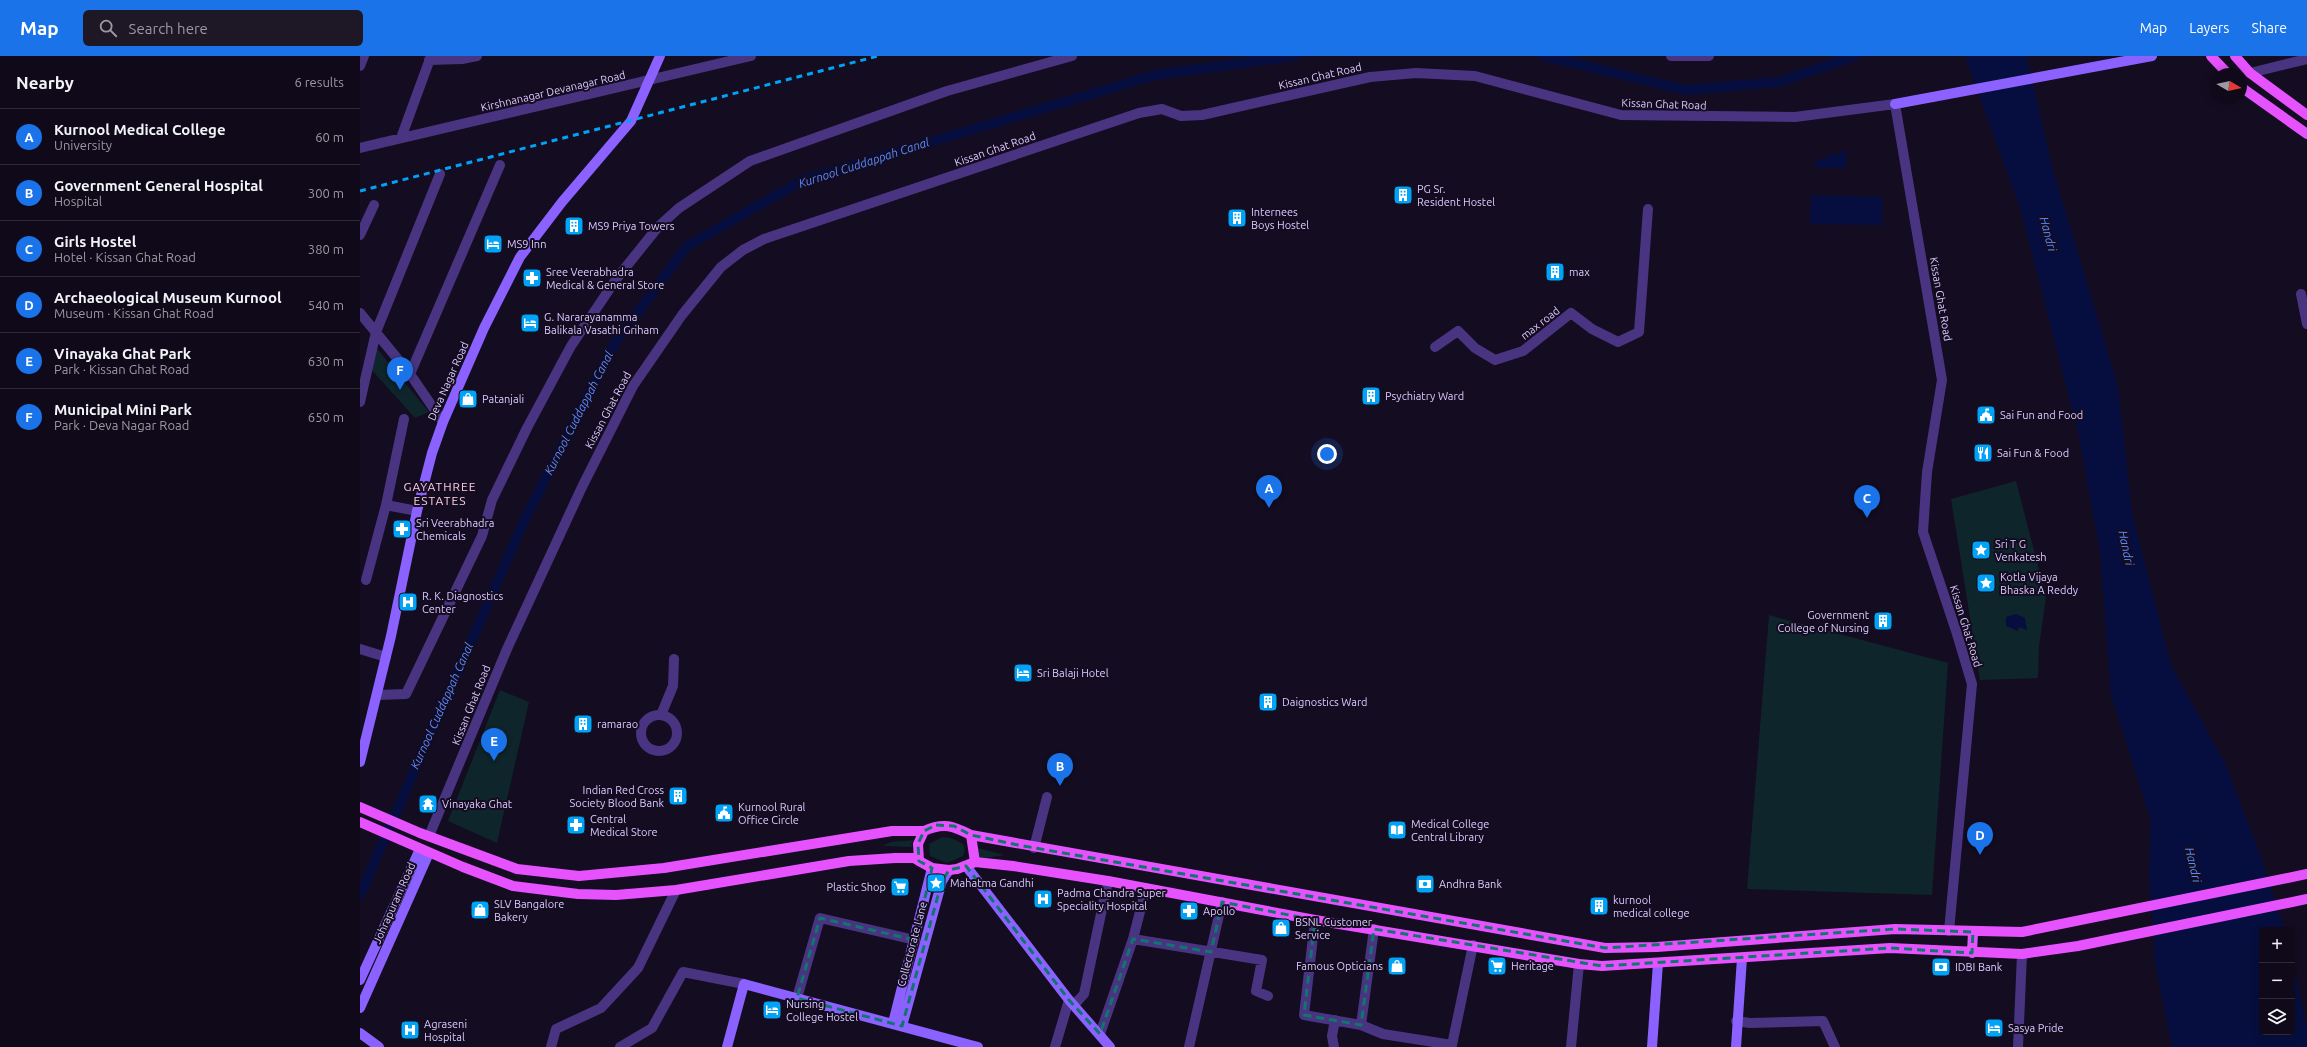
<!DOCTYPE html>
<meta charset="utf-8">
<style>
:root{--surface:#0f0919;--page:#1d1726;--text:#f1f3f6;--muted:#9b9aa2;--line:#2f2a38;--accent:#1a73e8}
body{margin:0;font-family:Ubuntu,sans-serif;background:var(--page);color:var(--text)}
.controls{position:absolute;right:12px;bottom:12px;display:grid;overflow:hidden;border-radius:6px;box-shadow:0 2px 10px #0003}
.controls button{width:36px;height:36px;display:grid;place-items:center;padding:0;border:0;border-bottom:1px solid var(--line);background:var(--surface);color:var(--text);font:20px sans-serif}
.compass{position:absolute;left:1851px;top:12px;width:36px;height:36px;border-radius:50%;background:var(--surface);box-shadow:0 2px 10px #0003;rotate:99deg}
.you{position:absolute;left:967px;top:398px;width:14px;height:14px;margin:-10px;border:3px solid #fff;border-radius:50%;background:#1a73e8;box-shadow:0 0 0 6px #1a73e833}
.badge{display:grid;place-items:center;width:26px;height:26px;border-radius:50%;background:var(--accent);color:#fff;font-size:13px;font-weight:700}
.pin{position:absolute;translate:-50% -33px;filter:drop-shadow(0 1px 2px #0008)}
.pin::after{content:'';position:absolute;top:21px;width:14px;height:12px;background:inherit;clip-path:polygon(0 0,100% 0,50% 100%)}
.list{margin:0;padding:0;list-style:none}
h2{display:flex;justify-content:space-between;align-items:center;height:52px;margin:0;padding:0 16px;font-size:17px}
h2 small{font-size:13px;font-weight:400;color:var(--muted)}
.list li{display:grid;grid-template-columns:26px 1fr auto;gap:12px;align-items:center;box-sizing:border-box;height:56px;padding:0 16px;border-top:1px solid var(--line)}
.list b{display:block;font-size:15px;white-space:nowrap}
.list p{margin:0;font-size:13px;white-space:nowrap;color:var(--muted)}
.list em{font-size:13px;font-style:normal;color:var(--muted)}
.icon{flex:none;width:22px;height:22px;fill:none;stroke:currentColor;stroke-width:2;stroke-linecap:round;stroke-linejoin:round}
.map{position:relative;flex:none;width:1947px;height:991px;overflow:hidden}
header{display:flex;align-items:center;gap:24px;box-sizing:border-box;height:56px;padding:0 20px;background:var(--accent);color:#fff}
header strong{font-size:19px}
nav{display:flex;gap:22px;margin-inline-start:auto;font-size:14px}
.search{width:280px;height:36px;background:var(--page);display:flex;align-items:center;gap:10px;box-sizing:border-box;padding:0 14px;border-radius:6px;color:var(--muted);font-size:15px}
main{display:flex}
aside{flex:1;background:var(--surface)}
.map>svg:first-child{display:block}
.green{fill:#0e252b}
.water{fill:#060e3f}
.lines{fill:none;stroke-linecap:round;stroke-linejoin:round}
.canal{stroke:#060e3f;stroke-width:10}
.street{stroke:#493482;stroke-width:10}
.secondary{stroke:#8b62ff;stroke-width:10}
.primary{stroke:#e752ff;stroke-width:10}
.rail{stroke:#00a3f6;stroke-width:3;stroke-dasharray:6 5;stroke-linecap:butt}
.marked{fill:none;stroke:#0f766e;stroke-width:3;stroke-dasharray:8 5;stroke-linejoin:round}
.labels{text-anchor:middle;stroke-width:4;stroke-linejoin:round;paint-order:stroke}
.street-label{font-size:11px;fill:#ddcbff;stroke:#140c21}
.poi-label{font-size:11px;fill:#ddcbff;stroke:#140c21;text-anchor:start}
.water-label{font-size:12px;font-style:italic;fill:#598bff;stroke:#140c21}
.neighbourhood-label{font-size:12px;letter-spacing:1px;fill:#ffcde1;stroke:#140c21}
</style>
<header>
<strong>Map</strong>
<div class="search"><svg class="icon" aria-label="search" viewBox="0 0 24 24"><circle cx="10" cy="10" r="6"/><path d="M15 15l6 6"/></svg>Search here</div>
<nav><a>Map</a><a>Layers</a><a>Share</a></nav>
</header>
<main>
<aside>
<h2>Nearby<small>6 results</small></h2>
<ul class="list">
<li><span class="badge">A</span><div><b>Kurnool Medical College</b><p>University</p></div><em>60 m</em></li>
<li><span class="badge">B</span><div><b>Government General Hospital</b><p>Hospital</p></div><em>300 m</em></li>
<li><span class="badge">C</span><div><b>Girls Hostel</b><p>Hotel · Kissan Ghat Road</p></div><em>380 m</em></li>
<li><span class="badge">D</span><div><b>Archaeological Museum Kurnool</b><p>Museum · Kissan Ghat Road</p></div><em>540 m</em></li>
<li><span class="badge">E</span><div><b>Vinayaka Ghat Park</b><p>Park · Kissan Ghat Road</p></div><em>630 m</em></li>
<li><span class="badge">F</span><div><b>Municipal Mini Park</b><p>Park · Deva Nagar Road</p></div><em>650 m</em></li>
</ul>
</aside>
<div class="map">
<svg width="1947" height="991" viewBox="0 0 1947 991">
<rect width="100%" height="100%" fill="#140c21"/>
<path class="green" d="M 14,289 L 69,356 L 55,362 L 9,311 Z
M 1656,425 L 1686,541 L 1679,591 L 1678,622 L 1620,624 L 1591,443 Z
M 1409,559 L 1588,607 L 1572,839 L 1387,833 Z
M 140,634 L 169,646 L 137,787 L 88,765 Z
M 582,781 L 591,782 L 603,788 L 605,794 L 603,800 L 587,807 L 570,800 L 569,788 Z
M 554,784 L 551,788 L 553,791 L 522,790 L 531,786 Z
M 618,792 L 645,799 L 618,803 Z"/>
<path class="water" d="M 1605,0 L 1667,0 L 1667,2 L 1692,110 L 1758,330 L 1772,458 L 1811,609 L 1865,707 L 1900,798 L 1925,874 L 1902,874 L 1902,976 L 1932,976 L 1932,897 L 1947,975 L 1947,991 L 1812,991 L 1795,907 L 1789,818 L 1791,765 L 1751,639 L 1740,496 L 1719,380 L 1661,155 Z
M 1482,94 L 1487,96 L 1486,112 L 1457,112 L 1454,108 L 1457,104 L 1466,102 L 1471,97 L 1478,99 Z
M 1451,139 L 1523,141 L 1522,169 L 1450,168 Z
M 1656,558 L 1665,562 L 1667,574 L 1659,571 L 1658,575 L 1646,570 L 1646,561 Z"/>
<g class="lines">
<path class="canal" d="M 1184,0 L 1325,34 L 1419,26 L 1495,0
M 0,839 L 164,465 L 255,287 L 327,190 L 443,124 L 795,19 L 935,0"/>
<path class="street" d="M 1311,0 L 1349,0
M 69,4 L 102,3 L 117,0
M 0,10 L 4,0
M 1890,17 L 1947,3
M 41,82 L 71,0
M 0,92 L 391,0
M 0,179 L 14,149
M 1941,238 L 1947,268
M 0,257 L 50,318 L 83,366
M 1075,291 L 1098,275 L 1115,292 L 1135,304 L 1163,295 L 1211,257 L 1232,273 L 1258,286 L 1279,276 L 1288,153
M 50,318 L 140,109
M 0,346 L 16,276 L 80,118
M 26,449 L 57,455
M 6,524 L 26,449 L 44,363
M 0,593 L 26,601
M 17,639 L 46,638 L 122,480 L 132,444 L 167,372 L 211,290 L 257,222 L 298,171 L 319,152 L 390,105 L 587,35 L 712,0
M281 677a18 18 0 1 1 36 0a18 18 0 1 1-36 0Z
M 301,659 L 313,630 L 314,603
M 69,780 L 147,593 L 222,431 L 273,330 L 322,259 L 361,211 L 383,194 L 404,183 L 779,57 L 802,53 L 821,60 L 842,59 L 1010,21 L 1056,17 L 1115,20 L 1261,59 L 1435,61 L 1535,48 L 1582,324 L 1567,416 L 1563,476 L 1597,578 L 1612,628 L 1589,875
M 674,792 L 687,741
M 955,864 L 944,959 L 1001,969
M 1014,873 L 1001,969 L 1023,978 L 1092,989 L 1113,889
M 773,883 L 786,832
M 437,942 L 460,862 L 555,884
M 714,949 L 724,938 L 748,825
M 1376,965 L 1390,967 L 1463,965 L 1475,991
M 740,978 L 773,883 L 902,904 L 896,935 L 908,940
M 191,991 L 196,973 L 241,952 L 278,912 L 316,834
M 260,991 L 292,972 L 323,916 L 384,928
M 695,991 L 709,944
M 829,991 L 862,846
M 974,991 L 972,980 L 975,964
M 1211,991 L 1219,908
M 1658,991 L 1662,898"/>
<path class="secondary" d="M 1535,48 L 1792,0
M 0,706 L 31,580 L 57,455 L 72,397 L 83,366 L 124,272 L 160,201 L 202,146 L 271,65 L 300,0
M 606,810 L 709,944 L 750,991
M 0,924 L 60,793
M 0,952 L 69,797
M 533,967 L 572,812
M 542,970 L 582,825 L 589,814
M 0,977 L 19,991
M 367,991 L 384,928 L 618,991
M 1292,991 L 1298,907
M 1376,991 L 1382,902"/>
<path class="primary" d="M 1851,0 L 1868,18
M 1875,0 L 1890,17 L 1947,59
M 1881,31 L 1947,78
M 0,751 L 60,777 L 157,813 L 219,820 L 304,812 L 532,775 L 564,775
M 0,766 L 103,811 L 153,830 L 218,838 L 256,839 L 316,834 L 489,805 L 535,802 L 554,802 L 559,805
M 611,779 L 1245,892 L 1297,891 L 1535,873 L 1662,876 L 1947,818
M 615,806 L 611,779 C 593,770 584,766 564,775 L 558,788 L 559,805 L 572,812 L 589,814 L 597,813 L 615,806 L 653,810 L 748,825 L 955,864 L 1219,908 L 1242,910 L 1530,892 L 1662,898 L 1718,890 L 1947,843
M 1612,897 L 1613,876"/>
<path class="rail" d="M 0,135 L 518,0"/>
</g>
<path class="marked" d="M 576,769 L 594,770 L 611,779 L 658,789 L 1245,892 L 1535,873 L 1613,876 L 1612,897 L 1530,892 L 1242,910 L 1014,873 L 1001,969 L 944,959 L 955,864 L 862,846 L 851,896 L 773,883 L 740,978 L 709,944 L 606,810 L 589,814 L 582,825 L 542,970 L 437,942 L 460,862 L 555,884 L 572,812 L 559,805 L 558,788 L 564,775 Z"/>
<defs>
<symbol id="building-square" viewBox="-11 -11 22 22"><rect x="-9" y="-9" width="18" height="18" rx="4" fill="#00a3f6" stroke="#140c21"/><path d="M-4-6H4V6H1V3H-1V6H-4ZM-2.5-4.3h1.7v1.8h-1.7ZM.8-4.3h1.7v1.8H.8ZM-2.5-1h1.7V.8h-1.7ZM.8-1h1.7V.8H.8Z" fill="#fff"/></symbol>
<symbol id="hotel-square" viewBox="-11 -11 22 22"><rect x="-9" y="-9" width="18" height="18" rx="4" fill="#00a3f6" stroke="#140c21"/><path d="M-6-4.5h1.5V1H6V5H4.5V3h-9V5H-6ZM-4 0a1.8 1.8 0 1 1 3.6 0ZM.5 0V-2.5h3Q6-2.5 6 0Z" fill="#fff"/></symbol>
<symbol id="pharmacy-square" viewBox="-11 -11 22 22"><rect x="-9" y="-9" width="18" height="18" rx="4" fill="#00a3f6" stroke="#140c21"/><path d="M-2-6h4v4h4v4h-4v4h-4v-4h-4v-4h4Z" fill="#fff"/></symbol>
<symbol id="shop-square" viewBox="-11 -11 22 22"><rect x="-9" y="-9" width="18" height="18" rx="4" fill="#00a3f6" stroke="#140c21"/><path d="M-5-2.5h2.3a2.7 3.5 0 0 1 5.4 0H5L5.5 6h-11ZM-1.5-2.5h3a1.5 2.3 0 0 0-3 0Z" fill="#fff"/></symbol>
<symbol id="civic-square" viewBox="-11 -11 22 22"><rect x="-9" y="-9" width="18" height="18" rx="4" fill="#00a3f6" stroke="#140c21"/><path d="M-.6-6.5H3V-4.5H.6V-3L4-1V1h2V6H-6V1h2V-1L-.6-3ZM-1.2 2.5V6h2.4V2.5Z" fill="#fff"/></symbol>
<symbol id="restaurant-square" viewBox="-11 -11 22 22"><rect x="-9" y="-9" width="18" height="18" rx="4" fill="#00a3f6" stroke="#140c21"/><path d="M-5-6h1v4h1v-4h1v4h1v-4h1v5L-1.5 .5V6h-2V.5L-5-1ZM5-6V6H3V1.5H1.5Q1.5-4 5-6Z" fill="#fff"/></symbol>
<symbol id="sight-square" viewBox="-11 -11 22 22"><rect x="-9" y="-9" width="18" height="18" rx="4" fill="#00a3f6" stroke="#140c21"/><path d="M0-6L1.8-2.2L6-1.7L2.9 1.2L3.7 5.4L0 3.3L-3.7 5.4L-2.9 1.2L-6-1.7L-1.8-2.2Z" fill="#fff"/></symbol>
<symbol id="hospital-square" viewBox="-11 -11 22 22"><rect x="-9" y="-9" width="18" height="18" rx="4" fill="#00a3f6" stroke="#140c21"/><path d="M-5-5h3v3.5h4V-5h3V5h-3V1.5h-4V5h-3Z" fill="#fff"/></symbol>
<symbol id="temple-square" viewBox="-11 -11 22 22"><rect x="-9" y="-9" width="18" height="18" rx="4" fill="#00a3f6" stroke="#140c21"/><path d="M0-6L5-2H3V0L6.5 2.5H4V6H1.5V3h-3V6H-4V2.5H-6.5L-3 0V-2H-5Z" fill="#fff"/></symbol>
<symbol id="library-square" viewBox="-11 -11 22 22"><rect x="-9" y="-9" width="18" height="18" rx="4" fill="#00a3f6" stroke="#140c21"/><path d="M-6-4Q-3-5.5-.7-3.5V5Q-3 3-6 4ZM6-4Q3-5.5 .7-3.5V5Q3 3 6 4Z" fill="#fff"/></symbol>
<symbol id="bank-square" viewBox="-11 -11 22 22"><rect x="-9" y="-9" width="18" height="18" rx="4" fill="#00a3f6" stroke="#140c21"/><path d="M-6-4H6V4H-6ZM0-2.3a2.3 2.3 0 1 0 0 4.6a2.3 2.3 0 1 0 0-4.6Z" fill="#fff"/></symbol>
<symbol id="supermarket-square" viewBox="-11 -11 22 22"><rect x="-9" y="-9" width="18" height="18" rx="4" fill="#00a3f6" stroke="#140c21"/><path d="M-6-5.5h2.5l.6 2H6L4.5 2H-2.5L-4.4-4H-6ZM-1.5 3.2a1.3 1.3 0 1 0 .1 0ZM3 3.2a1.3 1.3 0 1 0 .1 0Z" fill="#fff"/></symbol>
</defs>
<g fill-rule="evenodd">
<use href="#building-square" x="1032" y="128" width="22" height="22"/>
<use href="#building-square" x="866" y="151" width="22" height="22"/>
<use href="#building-square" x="203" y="159" width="22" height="22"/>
<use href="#hotel-square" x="122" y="177" width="22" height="22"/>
<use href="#building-square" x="1184" y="205" width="22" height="22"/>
<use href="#pharmacy-square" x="161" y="211" width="22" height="22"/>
<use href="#hotel-square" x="159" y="256" width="22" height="22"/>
<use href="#building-square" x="1000" y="329" width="22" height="22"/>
<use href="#shop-square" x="97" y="332" width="22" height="22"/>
<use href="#civic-square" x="1615" y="348" width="22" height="22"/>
<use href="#restaurant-square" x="1612" y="386" width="22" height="22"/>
<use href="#pharmacy-square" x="31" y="462" width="22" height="22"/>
<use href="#sight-square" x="1610" y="483" width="22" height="22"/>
<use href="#sight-square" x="1615" y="516" width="22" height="22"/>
<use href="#hospital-square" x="37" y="535" width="22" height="22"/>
<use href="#building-square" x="1512" y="554" width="22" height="22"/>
<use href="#hotel-square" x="652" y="606" width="22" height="22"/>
<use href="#building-square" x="897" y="635" width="22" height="22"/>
<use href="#building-square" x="212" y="657" width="22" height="22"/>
<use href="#building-square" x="307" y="729" width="22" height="22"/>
<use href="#temple-square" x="57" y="737" width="22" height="22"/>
<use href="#civic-square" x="353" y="746" width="22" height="22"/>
<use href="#pharmacy-square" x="205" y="758" width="22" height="22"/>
<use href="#library-square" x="1026" y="763" width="22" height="22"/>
<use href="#sight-square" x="565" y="816" width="22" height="22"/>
<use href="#bank-square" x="1054" y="817" width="22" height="22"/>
<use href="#supermarket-square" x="529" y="820" width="22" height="22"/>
<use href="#hospital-square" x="672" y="832" width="22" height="22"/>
<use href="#building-square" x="1228" y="839" width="22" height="22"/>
<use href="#shop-square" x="109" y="843" width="22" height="22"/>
<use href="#pharmacy-square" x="818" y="844" width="22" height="22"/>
<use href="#shop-square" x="910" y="861" width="22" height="22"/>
<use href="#shop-square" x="1026" y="899" width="22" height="22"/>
<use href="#supermarket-square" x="1126" y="899" width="22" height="22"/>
<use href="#bank-square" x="1570" y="900" width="22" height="22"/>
<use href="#hotel-square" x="401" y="943" width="22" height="22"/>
<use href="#hotel-square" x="1623" y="961" width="22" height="22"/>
<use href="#hospital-square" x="39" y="963" width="22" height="22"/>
</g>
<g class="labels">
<g class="street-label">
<text transform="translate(960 20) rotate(-13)" y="4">Kissan Ghat Road</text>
<text transform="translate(193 35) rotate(-13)" y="4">Kirshnanagar Devanagar Road</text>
<text transform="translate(1304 48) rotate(2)" y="4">Kissan Ghat Road</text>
<text transform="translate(635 93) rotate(-19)" y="4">Kissan Ghat Road</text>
<text transform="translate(1581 243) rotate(80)" y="4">Kissan Ghat Road</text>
<text transform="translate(1180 267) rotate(-38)" y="4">max road</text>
<text transform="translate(88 325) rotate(-66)" y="4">Deva Nagar Road</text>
<text transform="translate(248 354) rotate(-62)" y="4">Kissan Ghat Road</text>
<text transform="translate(1606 570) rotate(73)" y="4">Kissan Ghat Road</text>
<text transform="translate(111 649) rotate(-68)" y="4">Kissan Ghat Road</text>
<text transform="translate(34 847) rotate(-66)" y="4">Johrapuram Road</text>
<text transform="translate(552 888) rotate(-75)" y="4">Collectorate Lane</text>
</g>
<g class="poi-label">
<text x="1057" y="137">PG Sr.<tspan x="1057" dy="13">Resident Hostel</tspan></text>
<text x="891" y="160">Internees<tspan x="891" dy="13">Boys Hostel</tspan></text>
<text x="228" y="174">MS9 Priya Towers</text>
<text x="147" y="192">MS9 Inn</text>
<text x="186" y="220">Sree Veerabhadra<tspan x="186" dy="13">Medical &amp; General Store</tspan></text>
<text x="1209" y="220">max</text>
<text x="184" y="265">G. Nararayanamma<tspan x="184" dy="13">Balikala Vasathi Griham</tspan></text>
<text x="1025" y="344">Psychiatry Ward</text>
<text x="122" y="347">Patanjali</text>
<text x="1640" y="363">Sai Fun and Food</text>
<text x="1637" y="401">Sai Fun &amp; Food</text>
<text x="56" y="471">Sri Veerabhadra<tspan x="56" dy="13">Chemicals</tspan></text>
<text x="1635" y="492">Sri T G<tspan x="1635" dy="13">Venkatesh</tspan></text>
<text x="1640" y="525">Kotla Vijaya<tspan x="1640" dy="13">Bhaska A Reddy</tspan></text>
<text x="62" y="544">R. K. Diagnostics<tspan x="62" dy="13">Center</tspan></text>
<text x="1509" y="563" text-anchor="end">Government<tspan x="1509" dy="13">College of Nursing</tspan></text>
<text x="677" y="621">Sri Balaji Hotel</text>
<text x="922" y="650">Daignostics Ward</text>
<text x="237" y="672">ramarao</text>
<text x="304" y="738" text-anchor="end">Indian Red Cross<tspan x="304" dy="13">Society Blood Bank</tspan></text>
<text x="82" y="752">Vinayaka Ghat</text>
<text x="378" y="755">Kurnool Rural<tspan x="378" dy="13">Office Circle</tspan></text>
<text x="230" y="767">Central<tspan x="230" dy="13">Medical Store</tspan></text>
<text x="1051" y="772">Medical College<tspan x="1051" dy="13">Central Library</tspan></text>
<text x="590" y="831">Mahatma Gandhi</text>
<text x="1079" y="832">Andhra Bank</text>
<text x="526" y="835" text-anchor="end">Plastic Shop</text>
<text x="697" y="841">Padma Chandra Super<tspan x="697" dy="13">Speciality Hospital</tspan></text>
<text x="1253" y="848">kurnool<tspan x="1253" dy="13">medical college</tspan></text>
<text x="134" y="852">SLV Bangalore<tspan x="134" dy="13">Bakery</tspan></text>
<text x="843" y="859">Apollo</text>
<text x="935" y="870">BSNL Customer<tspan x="935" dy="13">Service</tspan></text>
<text x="1023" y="914" text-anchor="end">Famous Opticians</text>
<text x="1151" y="914">Heritage</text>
<text x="1595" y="915">IDBI Bank</text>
<text x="426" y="952">Nursing<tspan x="426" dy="13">College Hostel</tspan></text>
<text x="64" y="972">Agraseni<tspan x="64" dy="13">Hospital</tspan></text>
<text x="1648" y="976">Sasya Pride</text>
</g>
<g class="water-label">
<text transform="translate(504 107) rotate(-18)" y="4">Kurnool Cuddappah Canal</text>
<text transform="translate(1688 178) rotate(75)" y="4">Handri</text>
<text transform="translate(219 357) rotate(-63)" y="4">Kurnool Cuddappah Canal</text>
<text transform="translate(1766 492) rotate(78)" y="4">Handri</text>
<text transform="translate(82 650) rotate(-66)" y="4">Kurnool Cuddappah Canal</text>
<text transform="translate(1833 809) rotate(77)" y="4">Handri</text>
</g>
<g class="neighbourhood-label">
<text x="80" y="435">GAYATHREE<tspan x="80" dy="14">ESTATES</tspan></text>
</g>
</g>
</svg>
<div class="controls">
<button>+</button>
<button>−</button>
<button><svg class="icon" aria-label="layers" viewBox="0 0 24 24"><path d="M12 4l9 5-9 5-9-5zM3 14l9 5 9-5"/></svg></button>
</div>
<svg class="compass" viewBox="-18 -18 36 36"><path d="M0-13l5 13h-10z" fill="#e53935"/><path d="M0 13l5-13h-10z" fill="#9b9aa2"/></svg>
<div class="you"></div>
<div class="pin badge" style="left:909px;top:452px">A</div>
<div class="pin badge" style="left:700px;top:730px">B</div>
<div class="pin badge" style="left:1507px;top:462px">C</div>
<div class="pin badge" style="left:1620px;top:799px">D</div>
<div class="pin badge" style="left:134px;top:705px">E</div>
<div class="pin badge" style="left:40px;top:334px">F</div>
</div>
</main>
